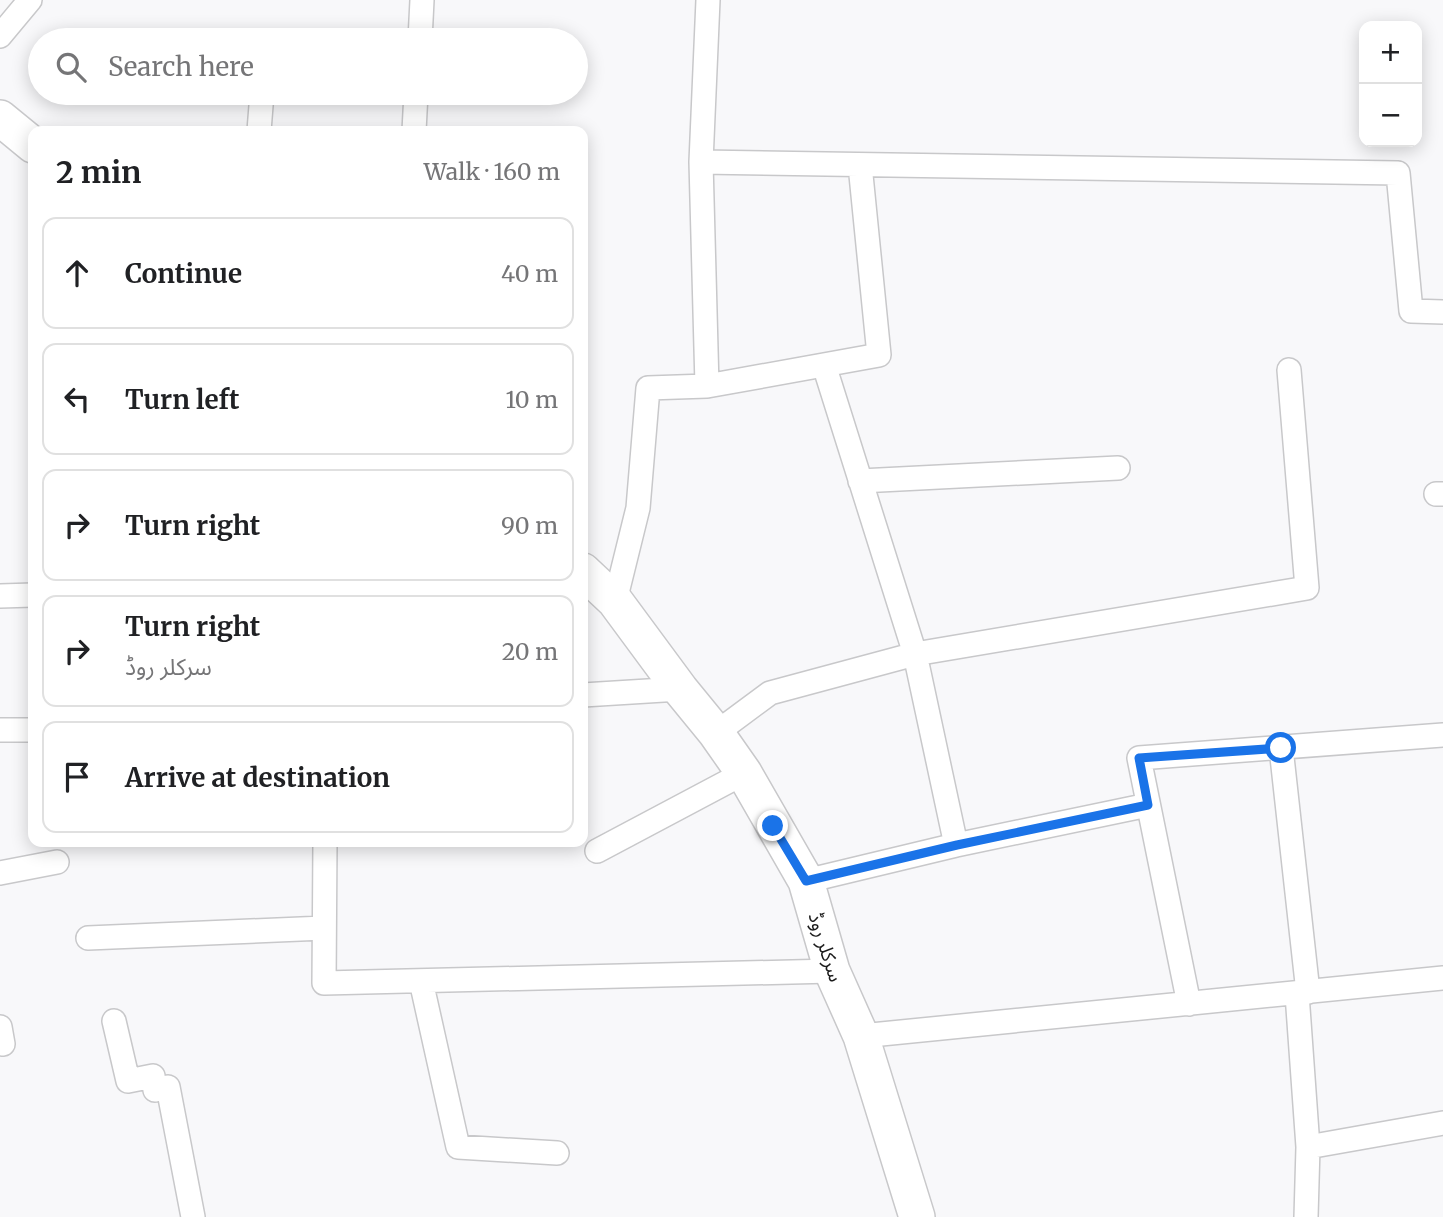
<!DOCTYPE html>
<meta charset="utf-8">
<style>
:root{--surface:#fff;--page:#f2f2f2;--text:#202124;--muted:#757577;--line:#e0e0e0}
body{margin:0;font-family:Merriweather,"Noto Sans Arabic",serif;background:var(--page);color:var(--text)}
.controls{position:absolute;right:21px;top:21px;display:grid;overflow:hidden;border-radius:14px;box-shadow:0 4px 18px #0003}
.controls button{width:63px;height:63px;display:grid;place-items:center;padding:0;border:0;border-bottom:2px solid var(--line);background:var(--surface);color:var(--text);font:35px sans-serif}
.stop{position:absolute;width:21px;height:21px;margin:-16px;border:5px solid #1a73e8;border-radius:50%;background:#fff}
.stop.end{background:#1a73e8;border-color:#fff;box-shadow:0 2px 7px #0008}
.list{margin:0;padding:0;list-style:none}
h2{display:flex;justify-content:space-between;align-items:center;height:91px;margin:0;padding:0 28px;font-size:30px}
h2 small{font-size:23px;font-weight:400;color:var(--muted)}
.list li{display:grid;grid-template-columns:46px 1fr auto;gap:21px;align-items:center;box-sizing:border-box;height:112px;margin:0 14px 14px;padding:0 14px;border:2px solid var(--line);border-radius:14px}
.list b{display:block;font-size:26px;white-space:nowrap}
.list p{margin:0;font-size:23px;white-space:nowrap;color:var(--muted)}
.list em{font-size:23px;font-style:normal;color:var(--muted)}
.icon{flex:none;width:38px;height:38px;fill:none;stroke:currentColor;stroke-width:2;stroke-linecap:round;stroke-linejoin:round}
.map{position:relative;flex:none;width:1443px;height:1217px;overflow:hidden}
.search{position:absolute;background:var(--surface);box-shadow:0 4px 18px #0003;left:28px;top:28px;width:560px;height:77px;display:flex;align-items:center;gap:18px;box-sizing:border-box;padding:0 24px;border-radius:38px;color:var(--muted);font-size:26px}
.panel{position:absolute;background:var(--surface);box-shadow:0 4px 18px #0003;left:28px;top:126px;width:560px;height:721px;border-radius:14px}
.map>svg:first-child{display:block}
.lines{fill:none;stroke-linecap:round;stroke-linejoin:round}
.street-casing{stroke:#c8c8ca;stroke-width:26}
.primary-casing{stroke:#c8c8ca;stroke-width:38}
.street{stroke:#fff;stroke-width:23}
.primary{stroke:#fff;stroke-width:35}
.route{stroke:#1a73e8;stroke-width:9}
.labels{text-anchor:middle;stroke-width:6;stroke-linejoin:round;paint-order:stroke}
.street-label{font-size:19px;fill:#1c1c1c;stroke:#fff}
</style>
<div class="map">
<svg width="1443" height="1217" viewBox="0 0 1443 1217">
<rect width="100%" height="100%" fill="#f8f8fa"/>
<g class="lines">
<defs>
<path id="street" d="M 0,36 L 30,0
M 420,40 L 422,0
M 259,131 L 262,93
M 414,131 L 416,93
M 701,162 L 708,0
M 824,365 L 915,654 L 956,845
M 707,386 L 701,162 L 1398,173 L 1411,311 L 1443,312
M 860,481 L 1118,468
M 1436,494 L 1443,494
M 0,596 L 33,595
M 615,601 L 638,508 L 648,388 L 707,386 L 879,355 L 860,165
M 583,695 L 680,689
M 0,730 L 33,730
M 716,733 L 770,693 L 915,654 L 1307,588 L 1289,370
M 1281,748 L 1308,992
M 325,842 L 324,983 L 832,971
M 597,851 L 744,773
M 0,873 L 57,862
M 806,881 L 956,845 L 1148,805
M 88,938 L 324,928
M 421,981 L 458,1147 L 557,1153
M 1297,994 L 1308,1147 L 1306,1217
M 1189,1004 L 1139,758 L 1443,735
M 114,1021 L 128,1081 L 153,1076 L 155,1090 L 168,1087 L 193,1217
M 0,1027 L 3,1044
M 861,1036 L 1443,978
M 1308,1147 L 1443,1123"/>
<path id="primary" d="M 0,118 L 33,145
M 583,571 L 615,601 L 680,689 L 716,733 L 744,773 L 806,881 L 832,971 L 861,1036 L 917,1217"/>
</defs>
<use href="#street" class="street-casing"/>
<use href="#primary" class="primary-casing"/>
<use href="#street" class="street"/>
<use href="#primary" class="primary"/>
</g>
<g class="lines">
<path class="route" d="M 773,826 L 806,881 L 957,845 L 1148,805 L 1139,758 L 1281,748"/>
</g>
<g class="labels">
<g class="street-label">
<text transform="translate(826 947) rotate(72)" y="7">سرکلر روڈ</text>
</g>
</g>
</svg>
<div class="controls">
<button>+</button>
<button>−</button>
</div>
<div class="stop" style="left:1281px;top:748px"></div>
<div class="stop end" style="left:773px;top:826px"></div>
<div class="search"><svg class="icon" aria-label="search" viewBox="0 0 24 24"><circle cx="10" cy="10" r="6"/><path d="M15 15l6 6"/></svg>Search here</div>
<section class="panel">
<h2>2 min<small>Walk · 160 m</small></h2>
<ul class="list">
<li><svg class="icon" aria-label="ahead" viewBox="0 0 24 24"><path d="M12 20V5M6 11l6-6 6 6"/></svg><div><b>Continue</b></div><em>40 m</em></li>
<li><svg class="icon" aria-label="left" viewBox="0 0 24 24"><path d="M17 20v-9H6M10 6l-5 5 5 5"/></svg><div><b>Turn left</b></div><em>10 m</em></li>
<li><svg class="icon" aria-label="right" viewBox="0 0 24 24"><path d="M7 20v-9h11M14 6l5 5-5 5"/></svg><div><b>Turn right</b></div><em>90 m</em></li>
<li><svg class="icon" aria-label="right" viewBox="0 0 24 24"><path d="M7 20v-9h11M14 6l5 5-5 5"/></svg><div><b>Turn right</b><p>سرکلر روڈ</p></div><em>20 m</em></li>
<li><svg class="icon" aria-label="arrive" viewBox="0 0 24 24"><path d="M6 21V4h12l-3 4 3 4H6"/></svg><div><b>Arrive at destination</b></div></li>
</ul>
</section>
</div>
